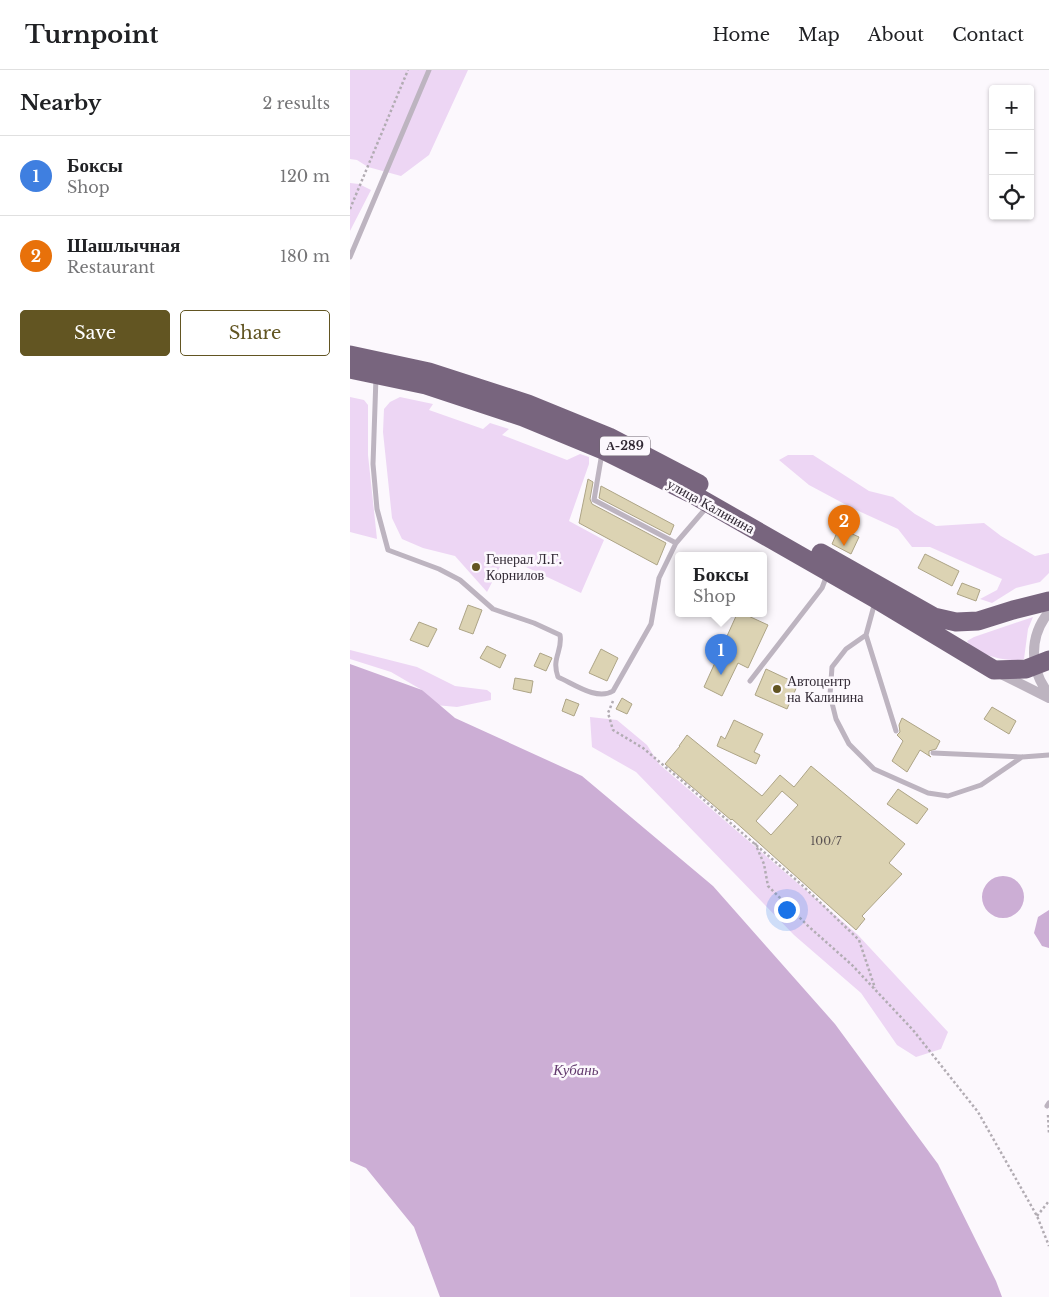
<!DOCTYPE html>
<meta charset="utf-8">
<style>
:root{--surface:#fff;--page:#f6f6f6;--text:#202124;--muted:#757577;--line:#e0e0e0;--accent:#625522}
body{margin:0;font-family:"Libre Baskerville",serif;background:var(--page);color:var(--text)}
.controls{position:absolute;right:15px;top:15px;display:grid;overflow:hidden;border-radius:5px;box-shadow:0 1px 4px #0004}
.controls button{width:45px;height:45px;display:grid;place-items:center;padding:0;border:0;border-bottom:1px solid var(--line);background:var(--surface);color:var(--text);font:25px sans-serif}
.you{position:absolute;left:436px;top:839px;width:18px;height:18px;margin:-12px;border:4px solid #fff;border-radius:50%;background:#1a73e8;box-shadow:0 0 0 8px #1a73e833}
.badge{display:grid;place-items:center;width:32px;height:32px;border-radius:50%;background:var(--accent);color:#fff;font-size:16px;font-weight:700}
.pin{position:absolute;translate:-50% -41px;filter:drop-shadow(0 1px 2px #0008)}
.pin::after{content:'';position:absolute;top:26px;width:18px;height:15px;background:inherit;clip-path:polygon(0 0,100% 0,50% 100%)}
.popup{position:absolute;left:325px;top:482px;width:92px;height:65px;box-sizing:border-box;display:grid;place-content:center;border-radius:5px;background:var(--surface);filter:drop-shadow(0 1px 4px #0005);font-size:16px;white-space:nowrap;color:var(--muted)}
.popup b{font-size:19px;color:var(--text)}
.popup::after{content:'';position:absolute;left:50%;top:100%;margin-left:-10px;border:10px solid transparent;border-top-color:var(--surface)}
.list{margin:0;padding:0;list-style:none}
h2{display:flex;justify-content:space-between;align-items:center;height:65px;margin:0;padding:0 20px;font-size:21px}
h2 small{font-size:16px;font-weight:400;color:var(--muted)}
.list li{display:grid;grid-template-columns:32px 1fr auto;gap:15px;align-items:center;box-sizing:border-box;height:80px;padding:0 20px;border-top:1px solid var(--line)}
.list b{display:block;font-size:19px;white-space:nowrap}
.list p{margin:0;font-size:16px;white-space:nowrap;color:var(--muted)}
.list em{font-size:16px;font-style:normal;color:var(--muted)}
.actions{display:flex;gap:10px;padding:15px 20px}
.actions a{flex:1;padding:11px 0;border:1px solid var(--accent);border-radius:5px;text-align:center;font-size:18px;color:var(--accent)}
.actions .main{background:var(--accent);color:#fff}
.icon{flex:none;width:28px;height:28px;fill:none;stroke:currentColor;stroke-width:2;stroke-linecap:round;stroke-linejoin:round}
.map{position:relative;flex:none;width:699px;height:1227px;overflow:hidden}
header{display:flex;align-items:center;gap:30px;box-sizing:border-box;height:70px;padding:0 25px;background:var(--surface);border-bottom:1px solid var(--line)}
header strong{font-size:24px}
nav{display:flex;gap:28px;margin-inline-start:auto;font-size:18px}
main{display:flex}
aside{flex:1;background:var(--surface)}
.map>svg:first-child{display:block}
.green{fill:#edd6f4}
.water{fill:#ccaed5}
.building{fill:#dcd3b3;stroke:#ada486;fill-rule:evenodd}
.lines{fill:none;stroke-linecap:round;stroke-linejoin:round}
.path{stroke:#b2acb3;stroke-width:2.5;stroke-dasharray:2.5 2.5;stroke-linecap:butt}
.lane{stroke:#bdb4c0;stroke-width:5}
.street{stroke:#bdb4c0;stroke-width:10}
.highway{stroke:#78657e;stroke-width:19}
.poi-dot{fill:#625522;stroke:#fcf8fd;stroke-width:2}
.labels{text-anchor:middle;stroke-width:5;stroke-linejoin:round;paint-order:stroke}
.number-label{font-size:11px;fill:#5c5454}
.shield{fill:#fcf8fd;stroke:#6e6770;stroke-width:1}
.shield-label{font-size:12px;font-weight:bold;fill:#312934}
.street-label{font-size:14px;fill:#312934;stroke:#fcf8fd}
.poi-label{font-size:14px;fill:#312934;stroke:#fcf8fd;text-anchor:start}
.water-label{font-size:15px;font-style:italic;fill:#623a6d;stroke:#fcf8fd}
</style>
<header>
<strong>Turnpoint</strong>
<nav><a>Home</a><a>Map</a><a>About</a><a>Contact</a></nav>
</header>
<main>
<aside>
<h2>Nearby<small>2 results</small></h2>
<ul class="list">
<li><span class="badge" style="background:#3f7fe0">1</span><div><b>Боксы</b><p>Shop</p></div><em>120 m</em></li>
<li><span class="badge" style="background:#e8710a">2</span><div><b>Шашлычная</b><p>Restaurant</p></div><em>180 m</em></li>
</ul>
<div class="actions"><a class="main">Save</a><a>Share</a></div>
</aside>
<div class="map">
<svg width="699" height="1227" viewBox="0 0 699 1227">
<rect width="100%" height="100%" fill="#fcf8fd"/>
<path class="green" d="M 0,0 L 118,0 L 79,85 L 51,106 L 18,97 L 7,90 L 0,89 Z
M 0,113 L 9,114 L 21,120 L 0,161 Z
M 0,327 L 14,330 L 18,335 L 18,385 L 27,469 L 0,462 Z
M 50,327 L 83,334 L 79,340 L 133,359 L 140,353 L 159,359 L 152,365 L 217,390 L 230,384 L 239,387 L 239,394 L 219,451 L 254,470 L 231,523 L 155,487 L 137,522 L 105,486 L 73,478 L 52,469 L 42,448 L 33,362 L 34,339 L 40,332 Z
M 438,385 L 463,385 L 519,421 L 543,427 L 565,444 L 586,456 L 634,453 L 651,466 L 685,486 L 699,483 L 699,503 L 690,512 L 666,518 L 642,533 L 630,529 L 647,520 L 652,509 L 580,477 L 562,477 L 548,459 L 502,438 L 459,415 L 429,390 Z
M 683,547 L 678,559 L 674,589 C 660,593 624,585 617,571 L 624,567 Z
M 0,580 L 67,597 L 105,616 L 137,620 L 141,623 L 141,630 L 107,637 L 85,635 L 72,620 L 41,602 L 0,589 Z
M 240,647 L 267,650 L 297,675 L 309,694 L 508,865 L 598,962 L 591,979 L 566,987 L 547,975 L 511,923 L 444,865 L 286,702 L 242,677 Z"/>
<path class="water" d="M 0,594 L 72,620 L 105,648 L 232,706 L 363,816 L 485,954 L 588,1094 L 646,1211 L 652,1227 L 90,1227 L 64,1157 L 16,1098 L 0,1091 Z
M632 827a21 21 0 1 1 42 0a21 21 0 1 1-42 0Z
M 699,840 L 699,878 L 692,876 L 684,863 L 688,847 Z"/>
<path class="building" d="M 238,409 L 243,412 L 240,429 L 242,434 L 316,473 L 307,495 L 229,453 Z
M 251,416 L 324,455 L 320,465 L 249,428 Z
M 489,458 L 509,467 L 501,484 L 482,474 Z
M 575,484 L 609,501 L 602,516 L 568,498 Z
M 612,513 L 630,520 L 626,531 L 607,524 Z
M 118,535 L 132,540 L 123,564 L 109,559 Z
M 387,544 L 394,544 L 418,555 L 398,598 L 388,593 L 372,626 L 354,617 Z
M 69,552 L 87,559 L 78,577 L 60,570 Z
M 137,576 L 156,585 L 150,598 L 130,588 Z
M 251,579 L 268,588 L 257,611 L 239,603 Z
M 190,583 L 202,588 L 196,601 L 184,596 Z
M 416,599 L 448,614 L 437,639 L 405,625 Z
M 165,608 L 183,611 L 181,623 L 163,619 Z
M 272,628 L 282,634 L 277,644 L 266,639 Z
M 216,629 L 229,634 L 224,646 L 212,641 Z
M 642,637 L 666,651 L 659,664 L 634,649 Z
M 552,648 L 590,671 L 586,679 L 579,681 L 579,685 L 581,687 L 570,680 L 557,702 L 542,691 L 553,671 L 547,665 L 550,662 L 549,655 Z
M 384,650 L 413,664 L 404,682 L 410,685 L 406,694 L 367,676 L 371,666 L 375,669 Z
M 337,665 L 412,726 L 430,705 L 444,717 L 461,696 L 555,774 L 539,793 L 552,804 L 512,846 L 515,849 L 506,860 L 382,749 L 381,750 L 315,694 L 330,676 L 329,676 ZM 432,721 L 448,735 L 421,765 L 406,751 Z
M 548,719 L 578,739 L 567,754 L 537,734 Z"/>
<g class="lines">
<path class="path" d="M 0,139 L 58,0
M 263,631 L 258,643 L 263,660 L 293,678 L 331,710 L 452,815 L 509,870 L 525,918
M 405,773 L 414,794 L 418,816 L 457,855 L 502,895 L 563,960 L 628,1042 L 687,1146 L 699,1176
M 698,1045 L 699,1064
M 687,1146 L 699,1131"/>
<path class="lane" d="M 0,187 L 79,0
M 26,307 L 23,394 L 27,439 L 38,480 L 89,499 L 110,510 L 143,539 L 184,553 L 210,565 C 213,581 201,588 208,607 C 224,614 247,631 263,621 L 301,554 L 309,508 L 326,473 L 356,438
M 252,383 L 244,430 L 326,473
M 525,532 L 516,565 L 546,661
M 516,565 L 496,579 L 482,597 L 480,625 L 486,649 L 499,674 L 524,699 L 578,723 L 598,726 L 631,715 L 672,687
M 400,611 L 472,518 L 477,505
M 583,683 L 672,687 L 699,685
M 697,1036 L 699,1033"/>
<path class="street" d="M 699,542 C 679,566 679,599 699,624
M 649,603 L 699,628"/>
<path class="highway" d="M 0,285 L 79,302 L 178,334 L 259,367 L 349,414
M 0,299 L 76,315 L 173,347 L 253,380 L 344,425 L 526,529 L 644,600 L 676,599 L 699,590
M 471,483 L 584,547 L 606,552 L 628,551 L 663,540 L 699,531"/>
</g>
<g class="poi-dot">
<circle cx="126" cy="497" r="5"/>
<circle cx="427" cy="619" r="5"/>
</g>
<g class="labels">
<g class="number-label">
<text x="476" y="775">100/7</text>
</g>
<rect class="shield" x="250" y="366.5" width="50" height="19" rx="4"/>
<g class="shield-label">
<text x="275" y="380">А-289</text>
</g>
<g class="street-label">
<text transform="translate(361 436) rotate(29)" y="5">улица Калинина</text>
</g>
<g class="poi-label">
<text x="136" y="494">Генерал Л.Г.<tspan x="136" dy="16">Корнилов</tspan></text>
<text x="437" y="616">Автоцентр<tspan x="437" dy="16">на Калинина</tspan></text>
</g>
<g class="water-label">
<text x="226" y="1005">Кубань</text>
</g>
</g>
</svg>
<div class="controls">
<button>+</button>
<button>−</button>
<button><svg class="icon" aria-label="locate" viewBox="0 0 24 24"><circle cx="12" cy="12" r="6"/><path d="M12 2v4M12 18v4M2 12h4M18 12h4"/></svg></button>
</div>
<div class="you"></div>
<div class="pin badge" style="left:371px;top:605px;background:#3f7fe0">1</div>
<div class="popup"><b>Боксы</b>Shop</div>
<div class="pin badge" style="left:494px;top:476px;background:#e8710a">2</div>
</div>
</main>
